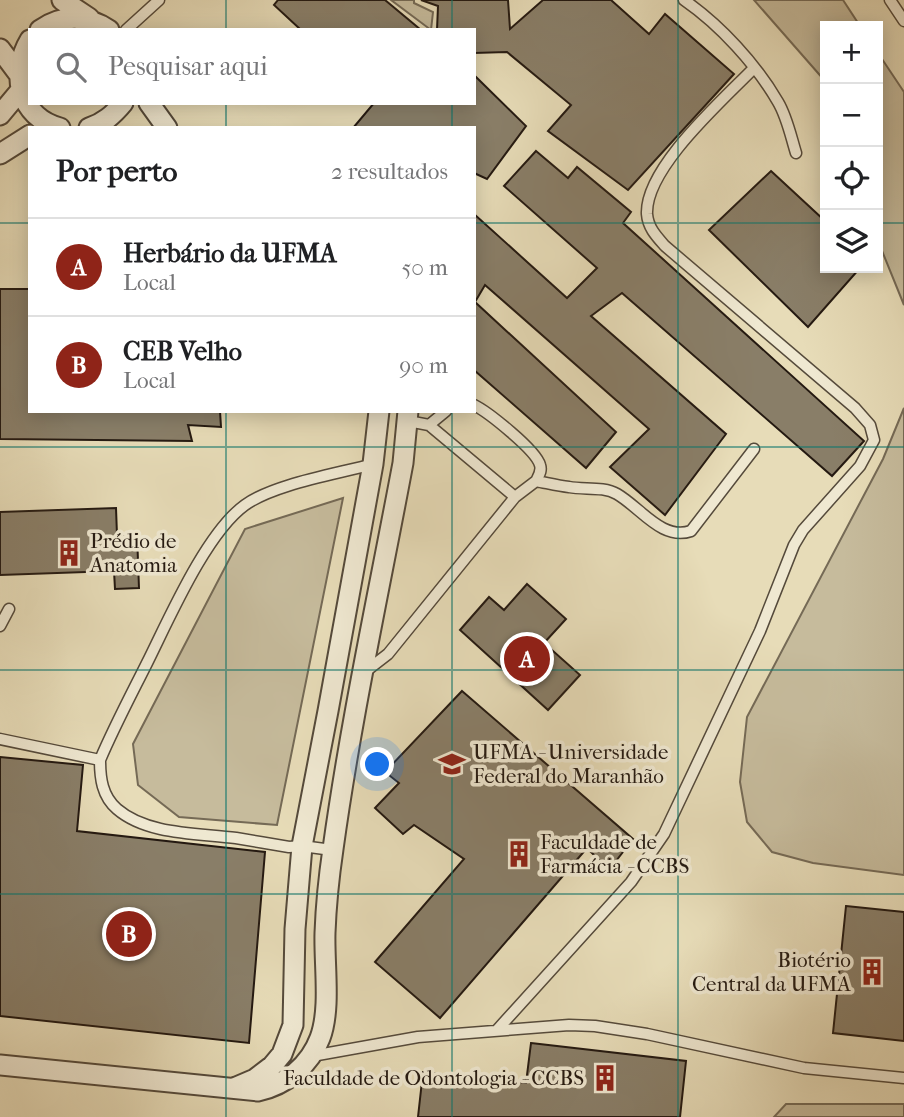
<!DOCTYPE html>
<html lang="pt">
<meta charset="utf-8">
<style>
:root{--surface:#fff;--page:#f2f2f2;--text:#202124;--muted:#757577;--line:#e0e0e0;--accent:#8f2418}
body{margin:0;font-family:"IM FELL French Canon",serif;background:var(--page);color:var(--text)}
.controls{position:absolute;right:21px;top:21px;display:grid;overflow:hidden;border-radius:0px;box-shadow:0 4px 18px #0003}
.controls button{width:63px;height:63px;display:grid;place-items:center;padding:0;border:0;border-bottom:2px solid var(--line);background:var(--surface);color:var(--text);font:35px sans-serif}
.you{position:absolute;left:378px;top:765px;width:24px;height:24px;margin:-18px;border:5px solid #fff;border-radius:50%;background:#1a73e8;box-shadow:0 0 0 10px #1a73e833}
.badge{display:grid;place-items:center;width:46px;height:46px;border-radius:50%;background:var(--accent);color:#fff;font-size:23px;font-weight:700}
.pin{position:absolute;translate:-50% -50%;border:4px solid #fff;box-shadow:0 2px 7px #0006}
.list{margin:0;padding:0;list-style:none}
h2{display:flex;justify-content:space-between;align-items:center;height:91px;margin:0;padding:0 28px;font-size:30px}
h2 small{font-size:23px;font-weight:400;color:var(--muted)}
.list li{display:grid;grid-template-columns:46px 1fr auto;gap:21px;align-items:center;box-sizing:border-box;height:98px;padding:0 28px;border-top:2px solid var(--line)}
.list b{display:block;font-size:26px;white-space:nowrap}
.list p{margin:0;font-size:23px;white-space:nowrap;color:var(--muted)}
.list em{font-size:23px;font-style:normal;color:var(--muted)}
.icon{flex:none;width:38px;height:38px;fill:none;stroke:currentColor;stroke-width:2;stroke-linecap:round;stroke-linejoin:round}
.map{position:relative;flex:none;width:904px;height:1117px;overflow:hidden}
.search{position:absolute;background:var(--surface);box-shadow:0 4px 18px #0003;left:28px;top:28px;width:448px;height:77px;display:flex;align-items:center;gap:18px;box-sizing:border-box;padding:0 24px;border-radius:0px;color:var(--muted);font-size:26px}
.panel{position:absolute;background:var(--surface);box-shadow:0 4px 18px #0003;left:28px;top:126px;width:448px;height:287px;border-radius:0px}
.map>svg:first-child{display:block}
.green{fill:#c6bb9c;stroke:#756a56;stroke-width:2}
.building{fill:#897e68;stroke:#241911;stroke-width:2}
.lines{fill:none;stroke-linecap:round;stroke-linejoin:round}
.lane-casing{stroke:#554a3b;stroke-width:13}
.street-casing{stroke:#554a3b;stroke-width:23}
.lane{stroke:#efe8d1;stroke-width:10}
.street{stroke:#efe8d1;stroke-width:19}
.grid{fill:none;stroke:#0f766e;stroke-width:2;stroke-opacity:0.55}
.labels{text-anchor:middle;stroke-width:7;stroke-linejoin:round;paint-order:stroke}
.poi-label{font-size:21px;fill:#241911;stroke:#efe8d1;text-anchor:start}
</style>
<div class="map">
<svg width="904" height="1117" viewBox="0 0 904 1117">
<rect width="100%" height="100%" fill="#e7dcb8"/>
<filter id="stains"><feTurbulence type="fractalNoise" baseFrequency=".00286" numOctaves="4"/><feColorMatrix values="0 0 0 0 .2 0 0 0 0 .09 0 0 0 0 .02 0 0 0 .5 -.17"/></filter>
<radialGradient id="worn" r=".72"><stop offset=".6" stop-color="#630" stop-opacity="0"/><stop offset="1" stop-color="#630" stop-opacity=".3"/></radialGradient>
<path class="green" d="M 391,0 L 414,0 L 414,3 L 433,12 L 431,30 Z
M 754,0 L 843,0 L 860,26 L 825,26 L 825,81 Z
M 878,53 L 904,92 L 904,305 L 878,241 Z
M 904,408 L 904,875 L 813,863 L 772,852 L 747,822 L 740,782 L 747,717 L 883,459 Z
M 343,498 L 277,825 L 179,817 L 138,785 L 133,744 L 245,529 Z
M 786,1104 L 904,1104 L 904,1117 L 774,1117 Z"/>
<path class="building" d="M 278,0 L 385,0 L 421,30 L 301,30 L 274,5 Z
M 421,0 L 508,0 L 510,29 L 543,0 L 611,0 L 649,34 L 665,14 L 734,74 L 628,190 L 548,131 L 571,105 L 507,52 L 474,53 L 474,30 L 437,30 L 438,6 Z
M 474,75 L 526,126 L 487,179 L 474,173 L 474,128 L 353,128 L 374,103 L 474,103 Z
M 536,151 L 568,178 L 577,167 L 631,212 L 623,223 L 864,441 L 832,476 L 622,293 L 591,316 L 726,434 L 665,515 L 610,467 L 649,429 L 485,285 L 475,302 L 616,432 L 586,468 L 474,370 L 474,214 L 567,298 L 597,268 L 504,186 Z
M 771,171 L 825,221 L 825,268 L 860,268 L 808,327 L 709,230 Z
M 0,289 L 30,289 L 30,411 L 220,411 L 221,427 L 188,425 L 192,441 L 0,439 Z
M 116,508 L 117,535 L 137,534 L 139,588 L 115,589 L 114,571 L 0,575 L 0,512 Z
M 527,584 L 566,619 L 544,643 L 580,675 L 548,710 L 460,630 L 489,597 L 504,610 Z
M 462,691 L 633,839 L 609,870 L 587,848 L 440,1018 L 375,962 L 464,859 L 414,825 L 403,834 L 375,808 L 399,783 L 385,772 Z
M 0,757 L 83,765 L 77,831 L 265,852 L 249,1043 L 0,1016 Z
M 846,906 L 904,912 L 904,1041 L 833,1033 Z
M 531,1043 L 686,1061 L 680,1117 L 418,1117 L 423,1072 L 526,1083 Z"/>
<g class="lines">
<defs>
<path id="lane" d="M 684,0 C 720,25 756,64 778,102 C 787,117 791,137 796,153
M 890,0 L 904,21
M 126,30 L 159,0
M 474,405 C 488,412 536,450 540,465 C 542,471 539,475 536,481 C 547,483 558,486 569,487 C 584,490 603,486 617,494 C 641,508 662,541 691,531 L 754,449
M 408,421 L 429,425 L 446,411
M 429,425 L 515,497 L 536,481
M 0,626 L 9,609
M 366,671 L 388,654 L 515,497
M 0,739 L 100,760
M 332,850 L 302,846 L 289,847 C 271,844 254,841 236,838 C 198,833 147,835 117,809 C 102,796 100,778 100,760 C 114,727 131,695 147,663 C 169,619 206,533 245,505 C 274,484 337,474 373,464
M 497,1030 L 631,882 L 664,834 L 760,631 L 794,545 L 803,530 L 860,466 L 874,440 L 870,425 L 855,408 L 665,246 C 657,237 648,228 647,214 C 645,168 723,100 754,68
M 312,1056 L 418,1037 L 569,1025 L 595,1026 L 647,1034 L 804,1068 L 904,1078"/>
<path id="street" d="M 62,0 L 89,18
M 40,30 C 63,14 87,15 109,30
M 30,40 C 10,73 19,117 60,128
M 0,49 L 18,73
M 149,103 L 167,128
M 0,115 L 20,91
M 89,128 C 104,123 113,115 123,103
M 0,154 L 30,135
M 0,1065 L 258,1091 C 286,1085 310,1065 320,1038 C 331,1009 324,965 325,933 C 326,905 329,876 333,849 C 351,719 379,591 403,463 L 408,411
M 234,1088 L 255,1079 L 272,1066 L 282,1054 L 293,1025 L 295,929 L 302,846 L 328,711 L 373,464 L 379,411"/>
</defs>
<use href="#lane" class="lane-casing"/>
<use href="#street" class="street-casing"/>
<use href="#lane" class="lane"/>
<use href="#street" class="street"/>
</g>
<path class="grid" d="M 226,0 L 226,30M 452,0 L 452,30M 678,0 L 678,1117M 226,103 L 226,128M 452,103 L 452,128M 0,223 L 30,223M 474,223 L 825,223M 878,223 L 904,223M 226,411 L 226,1117M 452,411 L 452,1117M 0,447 L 904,447M 0,670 L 904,670M 0,894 L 904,894"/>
<defs>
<symbol id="building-bare" viewBox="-9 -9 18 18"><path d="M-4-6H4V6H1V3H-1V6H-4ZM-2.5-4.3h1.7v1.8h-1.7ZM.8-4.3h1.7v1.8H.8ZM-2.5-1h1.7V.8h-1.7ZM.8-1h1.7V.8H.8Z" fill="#8f2418" stroke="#efe8d1" stroke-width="2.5" paint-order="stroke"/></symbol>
<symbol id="university-bare" viewBox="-9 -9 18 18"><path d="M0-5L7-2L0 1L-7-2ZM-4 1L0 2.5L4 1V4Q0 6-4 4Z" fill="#8f2418" stroke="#efe8d1" stroke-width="2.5" paint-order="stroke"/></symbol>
</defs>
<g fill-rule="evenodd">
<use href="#building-bare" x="50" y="534" width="38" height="38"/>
<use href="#university-bare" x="433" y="745" width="38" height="38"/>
<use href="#building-bare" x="500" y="835" width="38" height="38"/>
<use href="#building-bare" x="853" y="953" width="38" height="38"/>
<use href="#building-bare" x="586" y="1059" width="38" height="38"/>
</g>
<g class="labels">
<g class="poi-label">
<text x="90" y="548">Prédio de<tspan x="90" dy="24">Anatomia</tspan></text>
<text x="473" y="759">UFMA - Universidade<tspan x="473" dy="24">Federal do Maranhão</tspan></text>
<text x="540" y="849">Faculdade de<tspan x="540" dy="24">Farmácia - CCBS</tspan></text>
<text x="851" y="967" text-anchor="end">Biotério<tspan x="851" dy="24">Central da UFMA</tspan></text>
<text x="584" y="1085" text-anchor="end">Faculdade de Odontologia - CCBS</text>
</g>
</g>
<rect width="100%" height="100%" filter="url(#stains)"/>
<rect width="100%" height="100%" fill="url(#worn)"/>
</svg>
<div class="controls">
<button>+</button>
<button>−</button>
<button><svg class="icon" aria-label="locate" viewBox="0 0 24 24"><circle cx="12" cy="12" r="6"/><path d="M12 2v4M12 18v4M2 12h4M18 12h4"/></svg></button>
<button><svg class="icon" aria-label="layers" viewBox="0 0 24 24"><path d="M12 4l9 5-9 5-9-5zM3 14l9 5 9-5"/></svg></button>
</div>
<div class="you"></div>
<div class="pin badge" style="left:527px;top:659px">A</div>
<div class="pin badge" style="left:129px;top:934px">B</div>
<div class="search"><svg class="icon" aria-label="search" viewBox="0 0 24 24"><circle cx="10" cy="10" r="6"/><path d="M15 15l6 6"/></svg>Pesquisar aqui</div>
<section class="panel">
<h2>Por perto<small>2 resultados</small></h2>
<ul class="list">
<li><span class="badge">A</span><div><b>Herbário da UFMA</b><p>Local</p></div><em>50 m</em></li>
<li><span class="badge">B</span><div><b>CEB Velho</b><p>Local</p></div><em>90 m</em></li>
</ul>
</section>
</div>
